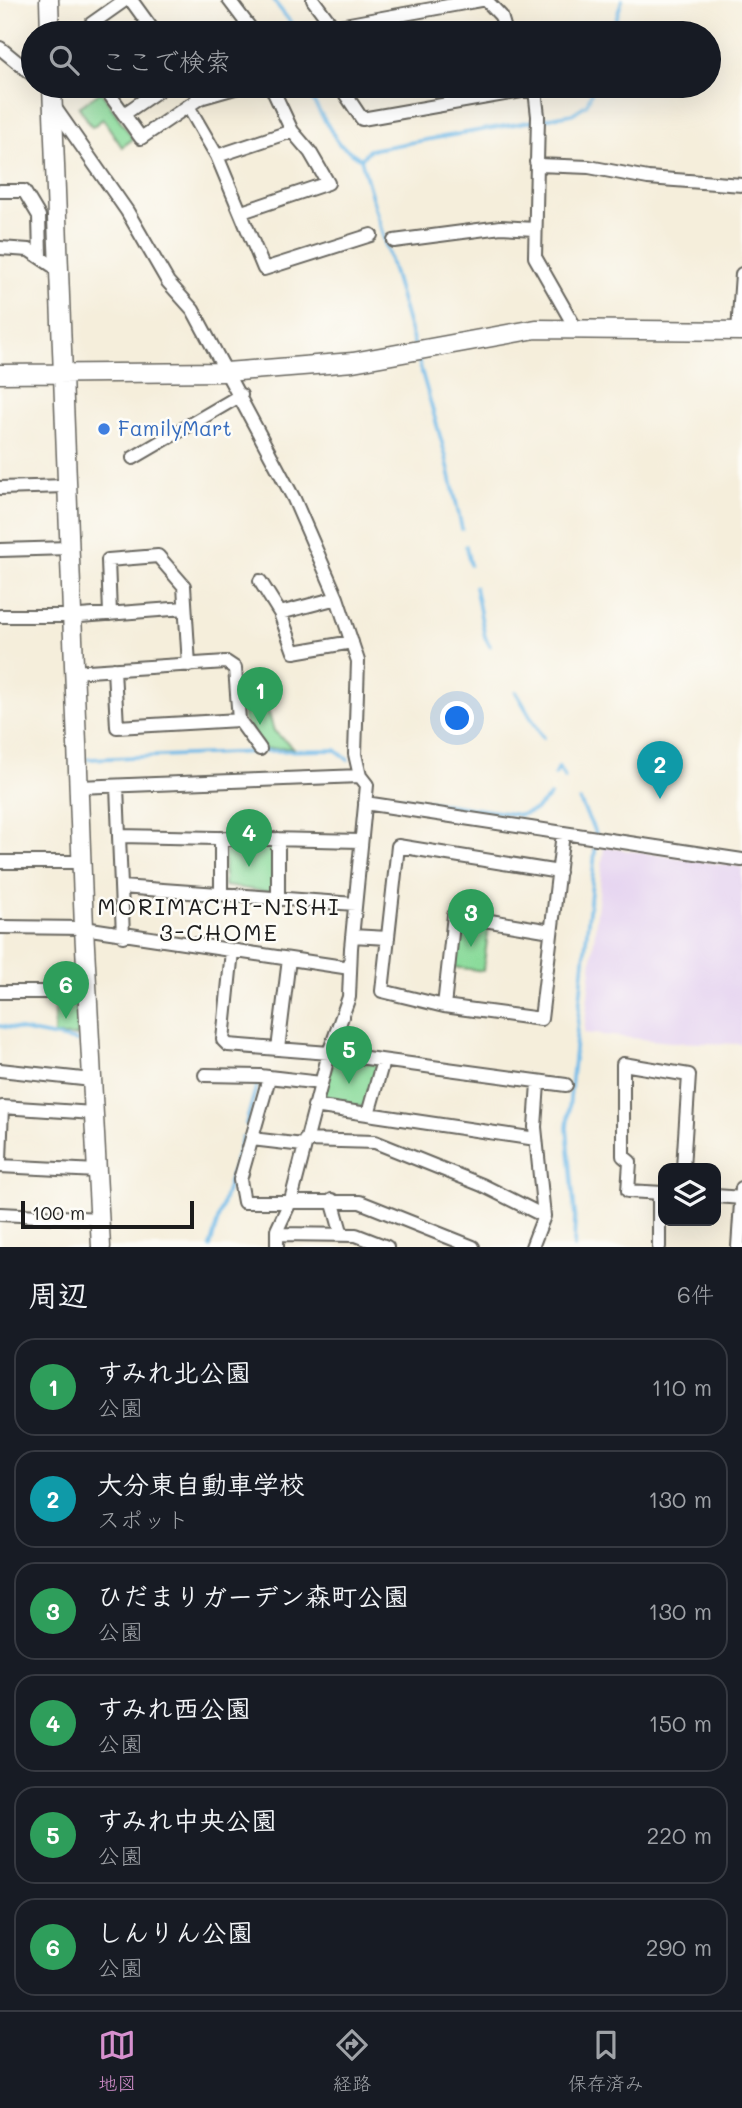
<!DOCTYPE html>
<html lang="ja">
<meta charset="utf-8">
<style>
:root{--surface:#171b24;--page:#242831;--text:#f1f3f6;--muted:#9ea1a6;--line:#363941;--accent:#d690ce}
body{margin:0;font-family:Mali,"Klee One",sans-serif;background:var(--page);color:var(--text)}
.controls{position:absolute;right:21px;bottom:21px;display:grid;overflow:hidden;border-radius:14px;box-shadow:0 7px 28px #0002}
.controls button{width:63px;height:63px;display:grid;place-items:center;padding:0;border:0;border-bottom:2px solid var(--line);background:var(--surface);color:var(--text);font:35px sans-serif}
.scale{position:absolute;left:21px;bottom:18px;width:173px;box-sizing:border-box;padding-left:7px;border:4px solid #1c1c1c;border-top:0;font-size:19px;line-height:24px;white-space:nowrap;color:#1c1c1c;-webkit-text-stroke:5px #fdfcf7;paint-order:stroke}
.you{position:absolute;left:458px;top:719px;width:24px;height:24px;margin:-18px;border:5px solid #fff;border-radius:50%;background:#1a73e8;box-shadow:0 0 0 10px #1a73e833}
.badge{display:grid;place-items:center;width:46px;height:46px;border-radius:50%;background:var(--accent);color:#fff;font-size:23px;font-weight:700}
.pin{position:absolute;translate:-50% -58px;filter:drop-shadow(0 2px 4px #0008)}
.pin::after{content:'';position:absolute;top:37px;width:24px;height:21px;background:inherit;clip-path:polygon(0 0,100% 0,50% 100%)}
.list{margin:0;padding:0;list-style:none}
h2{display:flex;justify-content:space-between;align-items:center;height:91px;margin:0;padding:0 28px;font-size:30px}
h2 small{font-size:23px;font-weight:400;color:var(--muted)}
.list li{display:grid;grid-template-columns:46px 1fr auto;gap:21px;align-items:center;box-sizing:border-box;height:98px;margin:0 14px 14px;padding:0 14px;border:2px solid var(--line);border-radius:21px}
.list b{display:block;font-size:26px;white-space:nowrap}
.list p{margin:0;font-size:23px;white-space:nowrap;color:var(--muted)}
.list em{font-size:23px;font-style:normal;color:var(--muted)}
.icon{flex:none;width:38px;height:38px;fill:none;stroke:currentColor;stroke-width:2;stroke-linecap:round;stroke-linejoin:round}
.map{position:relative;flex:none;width:742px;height:1247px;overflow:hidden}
.search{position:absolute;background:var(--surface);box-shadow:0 7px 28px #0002;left:21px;right:21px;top:21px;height:77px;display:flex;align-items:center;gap:18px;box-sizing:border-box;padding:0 24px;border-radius:38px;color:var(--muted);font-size:26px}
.sheet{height:763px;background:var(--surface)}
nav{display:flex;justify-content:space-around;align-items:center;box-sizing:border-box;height:98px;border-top:2px solid var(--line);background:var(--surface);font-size:19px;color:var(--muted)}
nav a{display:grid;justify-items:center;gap:4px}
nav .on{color:var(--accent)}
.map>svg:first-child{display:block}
.built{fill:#e5d3f0}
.green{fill:#8bdb9b;stroke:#547c5c;stroke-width:2}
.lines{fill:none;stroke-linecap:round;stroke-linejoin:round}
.stream{stroke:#6fbae8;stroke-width:3.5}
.street-casing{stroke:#68665f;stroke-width:16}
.secondary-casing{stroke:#68665f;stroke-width:21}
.street{stroke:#fff;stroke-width:12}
.secondary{stroke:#fff;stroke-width:18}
.shop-dot{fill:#3f7fe0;stroke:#fdfcf7;stroke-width:2.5}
.labels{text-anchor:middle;stroke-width:5;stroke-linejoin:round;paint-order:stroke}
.shop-label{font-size:21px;fill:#366cbe;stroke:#fdfcf7;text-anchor:start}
.neighbourhood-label{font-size:23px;letter-spacing:2px;fill:#1c1c1c;stroke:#fdfcf7}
</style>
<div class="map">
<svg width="742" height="1247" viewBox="0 0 742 1247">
<rect width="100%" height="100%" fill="#fdfcf7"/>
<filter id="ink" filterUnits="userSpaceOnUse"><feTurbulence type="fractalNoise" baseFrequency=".0143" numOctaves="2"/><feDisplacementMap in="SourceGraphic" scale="14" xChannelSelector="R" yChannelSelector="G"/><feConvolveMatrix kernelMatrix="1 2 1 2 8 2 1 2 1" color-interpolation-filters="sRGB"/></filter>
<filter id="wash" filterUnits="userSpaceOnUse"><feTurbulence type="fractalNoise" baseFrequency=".00686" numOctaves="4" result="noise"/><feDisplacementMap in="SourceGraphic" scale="28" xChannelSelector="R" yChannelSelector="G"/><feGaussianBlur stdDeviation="1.57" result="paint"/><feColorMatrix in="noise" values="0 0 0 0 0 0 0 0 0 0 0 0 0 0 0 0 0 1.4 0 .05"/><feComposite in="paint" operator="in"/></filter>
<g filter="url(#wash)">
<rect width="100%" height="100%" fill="#f5eedb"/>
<path class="built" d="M 604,847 L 742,867 L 742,1044 L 671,1042 L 584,1033 Z"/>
<path class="green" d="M 101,92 L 133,139 L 122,147 L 103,119 L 92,127 L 79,107 Z
M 266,704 L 274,731 L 293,748 L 265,749 L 244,720 L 243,706 Z
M 228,844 L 270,845 L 274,848 L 274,890 L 271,892 L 224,886 L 225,847 Z
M 465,922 L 489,926 L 483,971 L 453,967 L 458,927 Z
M 55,998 L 70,998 L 76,1002 L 78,1036 L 54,1036 Z
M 334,1058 L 375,1064 L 377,1070 L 368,1103 L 363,1107 L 325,1102 L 322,1098 Z"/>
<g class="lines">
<path class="stream" d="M 273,0 L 299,33
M 612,33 L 622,0
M 304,86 L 339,144 L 361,159
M 414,344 L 361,159 L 369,150 L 572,114 L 587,104 L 594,86
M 417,355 L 446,457 L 462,529
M 466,546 L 470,565
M 475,587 L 485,637 L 490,646
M 516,692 L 543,738
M 264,751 L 336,750 L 348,760
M 88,759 L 257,752
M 559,767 L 565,778
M 555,775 L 559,767
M 388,796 L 520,815 L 535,810 L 550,796
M 580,801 L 596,834
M 0,1026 L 77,1041
M 246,1124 L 258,1080
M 210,1247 L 242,1138
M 574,1247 L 575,1215 L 567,1128 L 596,842"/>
</g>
</g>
<g filter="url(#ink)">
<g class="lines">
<defs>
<path id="street" d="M 131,0 L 155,33
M 229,0 L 254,33
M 313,0 L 333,27 L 333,33
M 486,0 L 501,16 L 506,33
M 91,24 L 125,0
M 333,27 L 481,0
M 0,48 L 33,75
M 108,86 L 105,88 L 141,138 L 200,98 L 242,86
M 192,86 L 200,98
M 340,86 L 362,119 L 550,86
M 343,90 L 368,86
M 535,90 L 538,116 L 535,257 L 576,329
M 53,105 L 127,211 L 168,282 L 193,310 L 294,499 L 337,598 L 358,661 L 355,754 L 360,776 L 367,785 L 351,948 L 349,997 L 329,1053 L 291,1200 L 277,1230 L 277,1247
M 188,106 L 217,156 L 264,269 L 371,235
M 124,114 L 165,86
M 217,156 L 292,131
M 536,162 L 538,165 L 589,167 L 648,178 L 742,185
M 0,191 L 24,191 L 39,216 L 40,256
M 242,212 L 328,183 L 310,152 L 292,131 L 271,86
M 394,241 L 501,227 L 534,229
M 0,248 L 29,250 L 59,270
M 738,331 L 742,274
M 133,458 L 241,395
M 0,488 L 66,486
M 0,550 L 69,548
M 260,581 L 280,613 L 294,652 L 352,642
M 280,613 L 337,598
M 110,614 L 108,560 L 158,556 L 184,586 L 189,665
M 0,616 L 80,616 L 185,608
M 73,672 L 226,662 L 235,668 L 239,720 L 117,727 L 114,669
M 239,720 L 260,749
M 117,786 L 123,936
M 78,787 L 360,776
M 365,803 L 742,860
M 120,836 L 361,841
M 0,862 L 81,862
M 559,872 L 398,846 L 382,991 L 444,1006 L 541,1019 L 563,833
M 121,887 L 355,904
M 221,894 L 221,838
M 278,899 L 278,839
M 0,927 L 84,928 L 350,968
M 352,936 L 388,938
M 232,951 L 223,1040 L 228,1045 L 329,1053 L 566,1085
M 0,992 L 87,992
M 444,1006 L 454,915 L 551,931
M 278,1049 L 289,959
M 0,1070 L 92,1080
M 205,1075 L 260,1076 L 321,1083
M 269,1078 L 240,1180 L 244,1202 L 360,1202 L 473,1247
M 314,1106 L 536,1139
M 368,1114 L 383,1061
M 252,1139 L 303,1145
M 305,1140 L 375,1142 L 482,1185 L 544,1216
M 0,1160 L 2,1107 L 94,1113
M 0,1166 L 97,1171
M 659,1193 L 659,1247
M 663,1193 L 628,1191 L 630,1162 L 623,1156 L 623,1064 L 689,1075 L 683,1168
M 716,1196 L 742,1198
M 332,1200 L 342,1235
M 0,1214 L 100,1219
M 277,1234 L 356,1235 L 387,1247
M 532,1247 L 544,1216 L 535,1127 L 538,1083
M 738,1247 L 742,1188"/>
<path id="secondary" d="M 49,0 L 50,33
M 52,86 L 84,928 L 101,1247
M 0,374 L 226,372 L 353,362 L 536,329 L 742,331"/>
</defs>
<use href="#street" class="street-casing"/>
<use href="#secondary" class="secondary-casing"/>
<use href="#street" class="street"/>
<use href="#secondary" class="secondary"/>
</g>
</g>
<circle class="shop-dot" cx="104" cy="429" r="7"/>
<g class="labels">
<g class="shop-label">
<text x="118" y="436">FamilyMart</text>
</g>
<g class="neighbourhood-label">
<text x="219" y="915">MORIMACHI-NISHI<tspan x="219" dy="26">3-CHOME</tspan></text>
</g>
</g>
</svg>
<div class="controls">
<button><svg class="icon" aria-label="layers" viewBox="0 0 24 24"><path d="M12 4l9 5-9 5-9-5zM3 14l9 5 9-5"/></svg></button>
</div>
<div class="scale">100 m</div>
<div class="you"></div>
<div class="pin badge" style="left:260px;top:725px;background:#2e9e5b">1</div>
<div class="pin badge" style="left:660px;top:799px;background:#0f9aa8">2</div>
<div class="pin badge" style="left:471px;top:947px;background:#2e9e5b">3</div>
<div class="pin badge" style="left:249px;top:867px;background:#2e9e5b">4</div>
<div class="pin badge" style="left:349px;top:1084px;background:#2e9e5b">5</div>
<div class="pin badge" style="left:66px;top:1019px;background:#2e9e5b">6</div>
<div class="search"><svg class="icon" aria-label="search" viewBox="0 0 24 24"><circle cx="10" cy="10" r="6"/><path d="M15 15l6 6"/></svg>ここで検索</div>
</div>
<section class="sheet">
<h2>周辺<small>6件</small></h2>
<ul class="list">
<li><span class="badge" style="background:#2e9e5b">1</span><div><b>すみれ北公園</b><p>公園</p></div><em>110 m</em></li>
<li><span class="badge" style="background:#0f9aa8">2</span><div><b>大分東自動車学校</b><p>スポット</p></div><em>130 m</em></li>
<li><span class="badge" style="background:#2e9e5b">3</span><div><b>ひだまりガーデン森町公園</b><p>公園</p></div><em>130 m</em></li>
<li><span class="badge" style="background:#2e9e5b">4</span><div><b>すみれ西公園</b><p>公園</p></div><em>150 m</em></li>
<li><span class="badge" style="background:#2e9e5b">5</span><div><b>すみれ中央公園</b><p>公園</p></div><em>220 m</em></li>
<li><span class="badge" style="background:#2e9e5b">6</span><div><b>しんりん公園</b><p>公園</p></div><em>290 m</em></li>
</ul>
</section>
<nav>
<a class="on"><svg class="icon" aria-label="map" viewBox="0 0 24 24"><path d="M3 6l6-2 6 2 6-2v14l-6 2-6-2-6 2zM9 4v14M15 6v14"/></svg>地図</a>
<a><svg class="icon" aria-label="directions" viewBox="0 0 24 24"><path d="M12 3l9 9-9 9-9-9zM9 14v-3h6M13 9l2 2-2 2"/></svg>経路</a>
<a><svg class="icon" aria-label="saved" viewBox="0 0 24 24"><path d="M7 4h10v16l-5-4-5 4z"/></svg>保存済み</a>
</nav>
